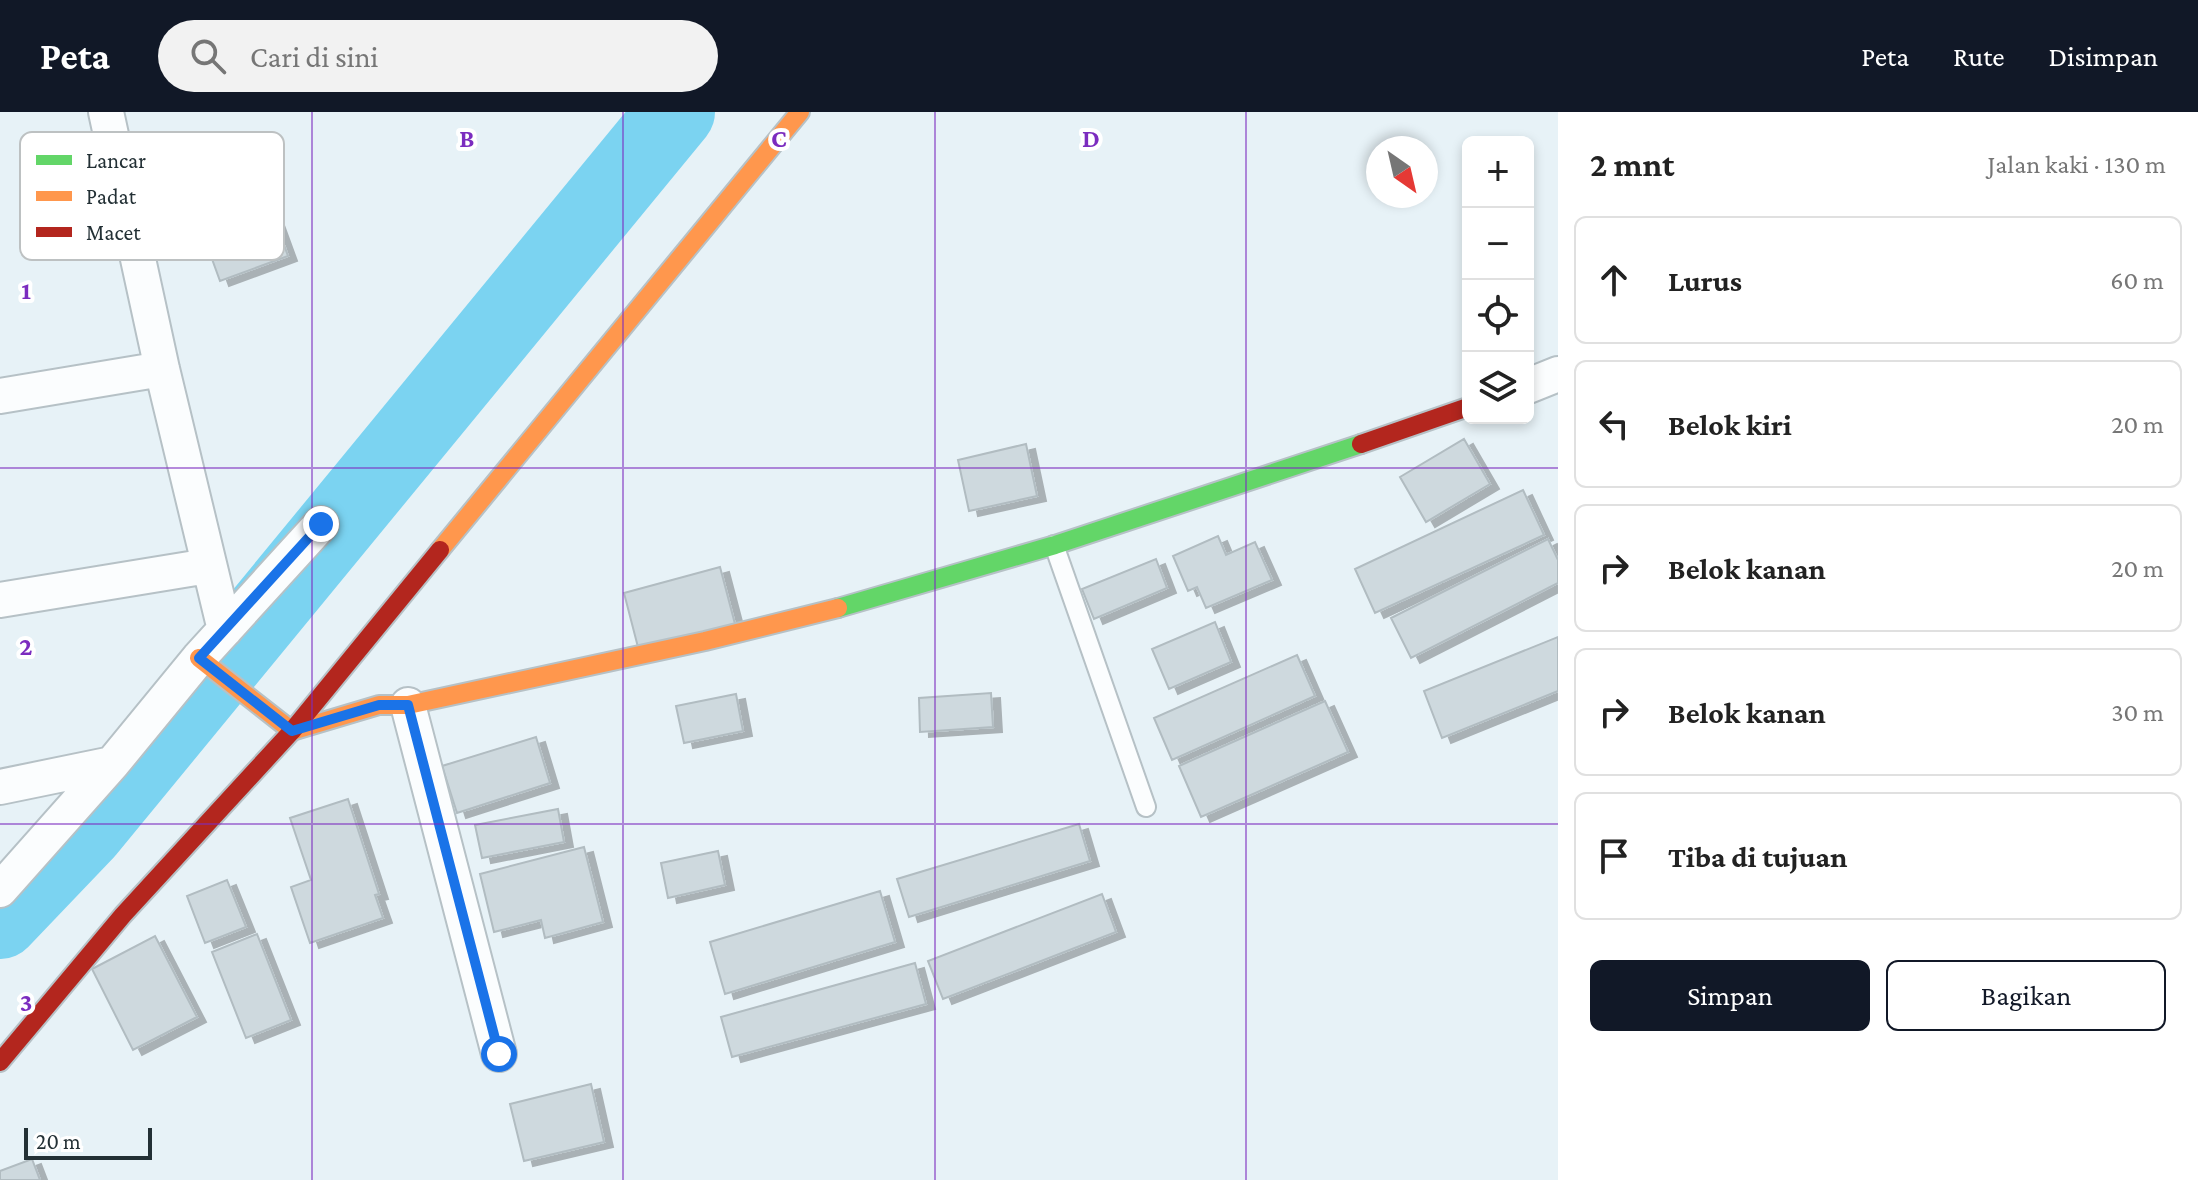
<!DOCTYPE html>
<html lang="id">
<meta charset="utf-8">
<style>
:root{--surface:#fff;--page:#f2f2f2;--text:#222;--muted:#767676;--line:#e0e0e0;--accent:#111827}
body{margin:0;font-family:"Crimson Pro",serif;background:var(--page);color:var(--text)}
.controls{position:absolute;right:24px;top:24px;display:grid;overflow:hidden;border-radius:12px;box-shadow:0 4px 12px #0003}
.controls button{width:72px;height:72px;display:grid;place-items:center;padding:0;border:0;border-bottom:2px solid var(--line);background:var(--surface);color:var(--text);font:40px sans-serif}
.compass{position:absolute;left:1366px;top:24px;width:72px;height:72px;border-radius:50%;background:var(--surface);box-shadow:0 4px 12px #0003;rotate:146deg}
.scale{position:absolute;left:24px;bottom:20px;width:128px;box-sizing:border-box;padding-left:8px;border:4px solid #233035;border-top:0;font-size:22px;line-height:28px;white-space:nowrap;color:#233035;-webkit-text-stroke:6px #fff;paint-order:stroke}
.stop{position:absolute;width:24px;height:24px;margin:-18px;border:6px solid #1a73e8;border-radius:50%;background:#fff}
.stop.end{background:#1a73e8;border-color:#fff;box-shadow:0 2px 8px #0008}
.list{margin:0;padding:0;list-style:none}
h2{display:flex;justify-content:space-between;align-items:center;height:104px;margin:0;padding:0 32px;font-size:34px}
h2 small{font-size:26px;font-weight:400;color:var(--muted)}
.list li{display:grid;grid-template-columns:52px 1fr auto;gap:24px;align-items:center;box-sizing:border-box;height:128px;margin:0 16px 16px;padding:0 16px;border:2px solid var(--line);border-radius:12px}
.list b{display:block;font-size:30px;white-space:nowrap}
.list em{font-size:26px;font-style:normal;color:var(--muted)}
.actions{display:flex;gap:16px;padding:24px 32px}
.actions a{flex:1;padding:18px 0;border:2px solid var(--accent);border-radius:12px;text-align:center;font-size:28px;color:var(--accent)}
.actions .main{background:var(--accent);color:#fff}
.icon{flex:none;width:44px;height:44px;fill:none;stroke:currentColor;stroke-width:2;stroke-linecap:round;stroke-linejoin:round}
.map{position:relative;flex:none;width:1558px;height:1068px;overflow:hidden}
header{display:flex;align-items:center;gap:48px;box-sizing:border-box;height:112px;padding:0 40px;background:var(--accent);color:#fff}
header strong{font-size:38px}
nav{display:flex;gap:44px;margin-inline-start:auto;font-size:28px}
.search{width:560px;height:72px;background:var(--page);display:flex;align-items:center;gap:20px;box-sizing:border-box;padding:0 28px;border-radius:44px;color:var(--muted);font-size:30px}
main{display:flex}
aside{flex:1;background:var(--surface)}
.map>svg:first-child{display:block}
.lines{fill:none;stroke-linecap:round;stroke-linejoin:round}
.river{stroke:#7bd3f1;stroke-width:78}
.building{fill:#ced9de;stroke:#b1bcc1;stroke-width:2;filter:url(#shadow)}
.lane-casing{stroke:#b6c1c6;stroke-width:22}
.street-casing{stroke:#b6c1c6;stroke-width:38}
.fast-casing{stroke:#b6c1c6;stroke-width:22}
.slow-casing{stroke:#b6c1c6;stroke-width:22}
.jam-casing{stroke:#b6c1c6;stroke-width:22}
.lane{stroke:#fbfdfe;stroke-width:18}
.street{stroke:#fbfdfe;stroke-width:34}
.fast{stroke:#63d668;stroke-width:18}
.slow{stroke:#ff974d;stroke-width:18}
.jam{stroke:#b3261e;stroke-width:18}
.route{stroke:#1a73e8;stroke-width:10}
.grid{fill:none;stroke:#7b2cbf;stroke-width:2;stroke-opacity:0.55}
.key{fill:#fff;stroke:#bdc1c2;stroke-width:2}
.key-label{font-size:22px;fill:#233035}
.grid-label{font-size:26px;text-anchor:middle;font-weight:bold;fill:#7b2cbf;stroke:#fff;stroke-width:8;stroke-linejoin:round;paint-order:stroke}
</style>
<header>
<strong>Peta</strong>
<div class="search"><svg class="icon" aria-label="search" viewBox="0 0 24 24"><circle cx="10" cy="10" r="6"/><path d="M15 15l6 6"/></svg>Cari di sini</div>
<nav><a>Peta</a><a>Rute</a><a>Disimpan</a></nav>
</header>
<main>
<div class="map">
<svg width="1558" height="1068" viewBox="0 0 1558 1068">
<defs>
<filter id="shadow"><feDropShadow dx="9" dy="5" stdDeviation="0" flood-color="#0004"/></filter>
</defs>
<rect width="100%" height="100%" fill="#e7f2f7"/>
<g class="lines">
<path class="river" d="M 0,808 L 86,718 L 676,0"/>
</g>
<path class="building" d="M 272,100 L 288,144 L 220,169 L 204,125 Z
M 1464,327 L 1490,372 L 1426,410 L 1400,365 Z
M 1026,332 L 1037,384 L 969,399 L 958,348 Z
M 1523,378 L 1544,423 L 1375,501 L 1355,457 Z
M 1218,424 L 1226,443 L 1255,430 L 1272,468 L 1206,496 L 1197,475 L 1188,479 L 1173,444 Z
M 1548,427 L 1558,448 L 1558,471 L 1411,546 L 1391,506 Z
M 1156,447 L 1167,476 L 1094,507 L 1082,477 Z
M 720,455 L 735,512 L 639,539 L 624,481 Z
M 1215,510 L 1231,550 L 1169,577 L 1152,537 Z
M 1558,525 L 1558,579 L 1442,626 L 1424,579 Z
M 1297,543 L 1315,584 L 1172,648 L 1154,606 Z
M 991,581 L 993,615 L 920,620 L 919,586 Z
M 736,582 L 743,619 L 684,631 L 676,594 Z
M 1325,589 L 1348,640 L 1201,705 L 1179,654 Z
M 536,625 L 550,671 L 457,701 L 442,654 Z
M 348,687 L 379,782 L 375,783 L 383,806 L 310,831 L 291,775 L 311,768 L 290,706 Z
M 558,697 L 564,730 L 482,746 L 475,713 Z
M 1079,712 L 1090,749 L 909,805 L 897,767 Z
M 584,735 L 603,810 L 545,826 L 541,808 L 494,820 L 480,762 Z
M 718,739 L 725,773 L 668,786 L 661,751 Z
M 227,768 L 246,815 L 205,831 L 187,784 Z
M 880,779 L 895,830 L 725,882 L 710,830 Z
M 1102,782 L 1116,820 L 943,887 L 928,849 Z
M 257,822 L 291,908 L 246,926 L 212,840 Z
M 155,824 L 197,905 L 133,938 L 92,857 Z
M 915,851 L 926,892 L 732,945 L 721,905 Z
M 591,972 L 604,1030 L 524,1049 L 510,992 Z
M 32,1047 L 40,1068 L 0,1068 L 0,1059 Z"/>
<g class="lines">
<defs>
<path id="lane" d="M 1054,433 L 1146,695"/>
<path id="street" d="M 106,0 L 162,257 L 225,518
M 1528,274 L 1558,262
M 0,284 L 162,257
M 0,488 L 208,454
M 408,593 L 499,942
M 0,675 L 112,652
M 0,778 L 112,652 L 199,546 L 321,412"/>
<path id="fast" d="M 838,496 L 1055,433 L 1361,332"/>
<path id="slow" d="M 440,438 L 800,0
M 199,546 L 292,619 L 379,593 L 408,593 L 705,529 L 838,496"/>
<path id="jam" d="M 1361,332 L 1468,295
M 0,950 L 123,803 L 292,619 L 440,438"/>
</defs>
<use href="#lane" class="lane-casing"/>
<use href="#street" class="street-casing"/>
<use href="#fast" class="fast-casing"/>
<use href="#slow" class="slow-casing"/>
<use href="#jam" class="jam-casing"/>
<use href="#lane" class="lane"/>
<use href="#street" class="street"/>
<use href="#fast" class="fast"/>
<use href="#slow" class="slow"/>
<use href="#jam" class="jam"/>
</g>
<g class="lines">
<path class="route" d="M 321,412 L 199,546 L 292,619 L 379,593 L 408,593 L 499,942"/>
</g>
<path class="grid" d="M 312,0 L 312,1068M 623,0 L 623,1068M 935,0 L 935,1068M 1246,0 L 1246,1068M 0,356 L 1558,356M 0,712 L 1558,712"/>
<rect x="20" y="20" width="264" height="128" rx="12" class="key"/>
<rect x="36" y="43" width="36" height="10" fill="#63d668"/>
<rect x="36" y="79" width="36" height="10" fill="#ff974d"/>
<rect x="36" y="115" width="36" height="10" fill="#b3261e"/>
<g class="key-label">
<text x="86" y="56">Lancar</text>
<text x="86" y="92">Padat</text>
<text x="86" y="128">Macet</text>
</g>
<g class="grid-label">
<text x="467" y="35">B</text>
<text x="779" y="35">C</text>
<text x="1091" y="35">D</text>
<text x="26" y="187">1</text>
<text x="26" y="543">2</text>
<text x="26" y="899">3</text>
</g>
</svg>
<div class="controls">
<button>+</button>
<button>−</button>
<button><svg class="icon" aria-label="locate" viewBox="0 0 24 24"><circle cx="12" cy="12" r="6"/><path d="M12 2v4M12 18v4M2 12h4M18 12h4"/></svg></button>
<button><svg class="icon" aria-label="layers" viewBox="0 0 24 24"><path d="M12 4l9 5-9 5-9-5zM3 14l9 5 9-5"/></svg></button>
</div>
<svg class="compass" viewBox="-18 -18 36 36"><path d="M0-13l5 13h-10z" fill="#e53935"/><path d="M0 13l5-13h-10z" fill="#767676"/></svg>
<div class="scale">20 m</div>
<div class="stop" style="left:499px;top:942px"></div>
<div class="stop end" style="left:321px;top:412px"></div>
</div>
<aside>
<h2>2 mnt<small>Jalan kaki · 130 m</small></h2>
<ul class="list">
<li><svg class="icon" aria-label="ahead" viewBox="0 0 24 24"><path d="M12 20V5M6 11l6-6 6 6"/></svg><div><b>Lurus</b></div><em>60 m</em></li>
<li><svg class="icon" aria-label="left" viewBox="0 0 24 24"><path d="M17 20v-9H6M10 6l-5 5 5 5"/></svg><div><b>Belok kiri</b></div><em>20 m</em></li>
<li><svg class="icon" aria-label="right" viewBox="0 0 24 24"><path d="M7 20v-9h11M14 6l5 5-5 5"/></svg><div><b>Belok kanan</b></div><em>20 m</em></li>
<li><svg class="icon" aria-label="right" viewBox="0 0 24 24"><path d="M7 20v-9h11M14 6l5 5-5 5"/></svg><div><b>Belok kanan</b></div><em>30 m</em></li>
<li><svg class="icon" aria-label="arrive" viewBox="0 0 24 24"><path d="M6 21V4h12l-3 4 3 4H6"/></svg><div><b>Tiba di tujuan</b></div></li>
</ul>
<div class="actions"><a class="main">Simpan</a><a>Bagikan</a></div>
</aside>
</main>
